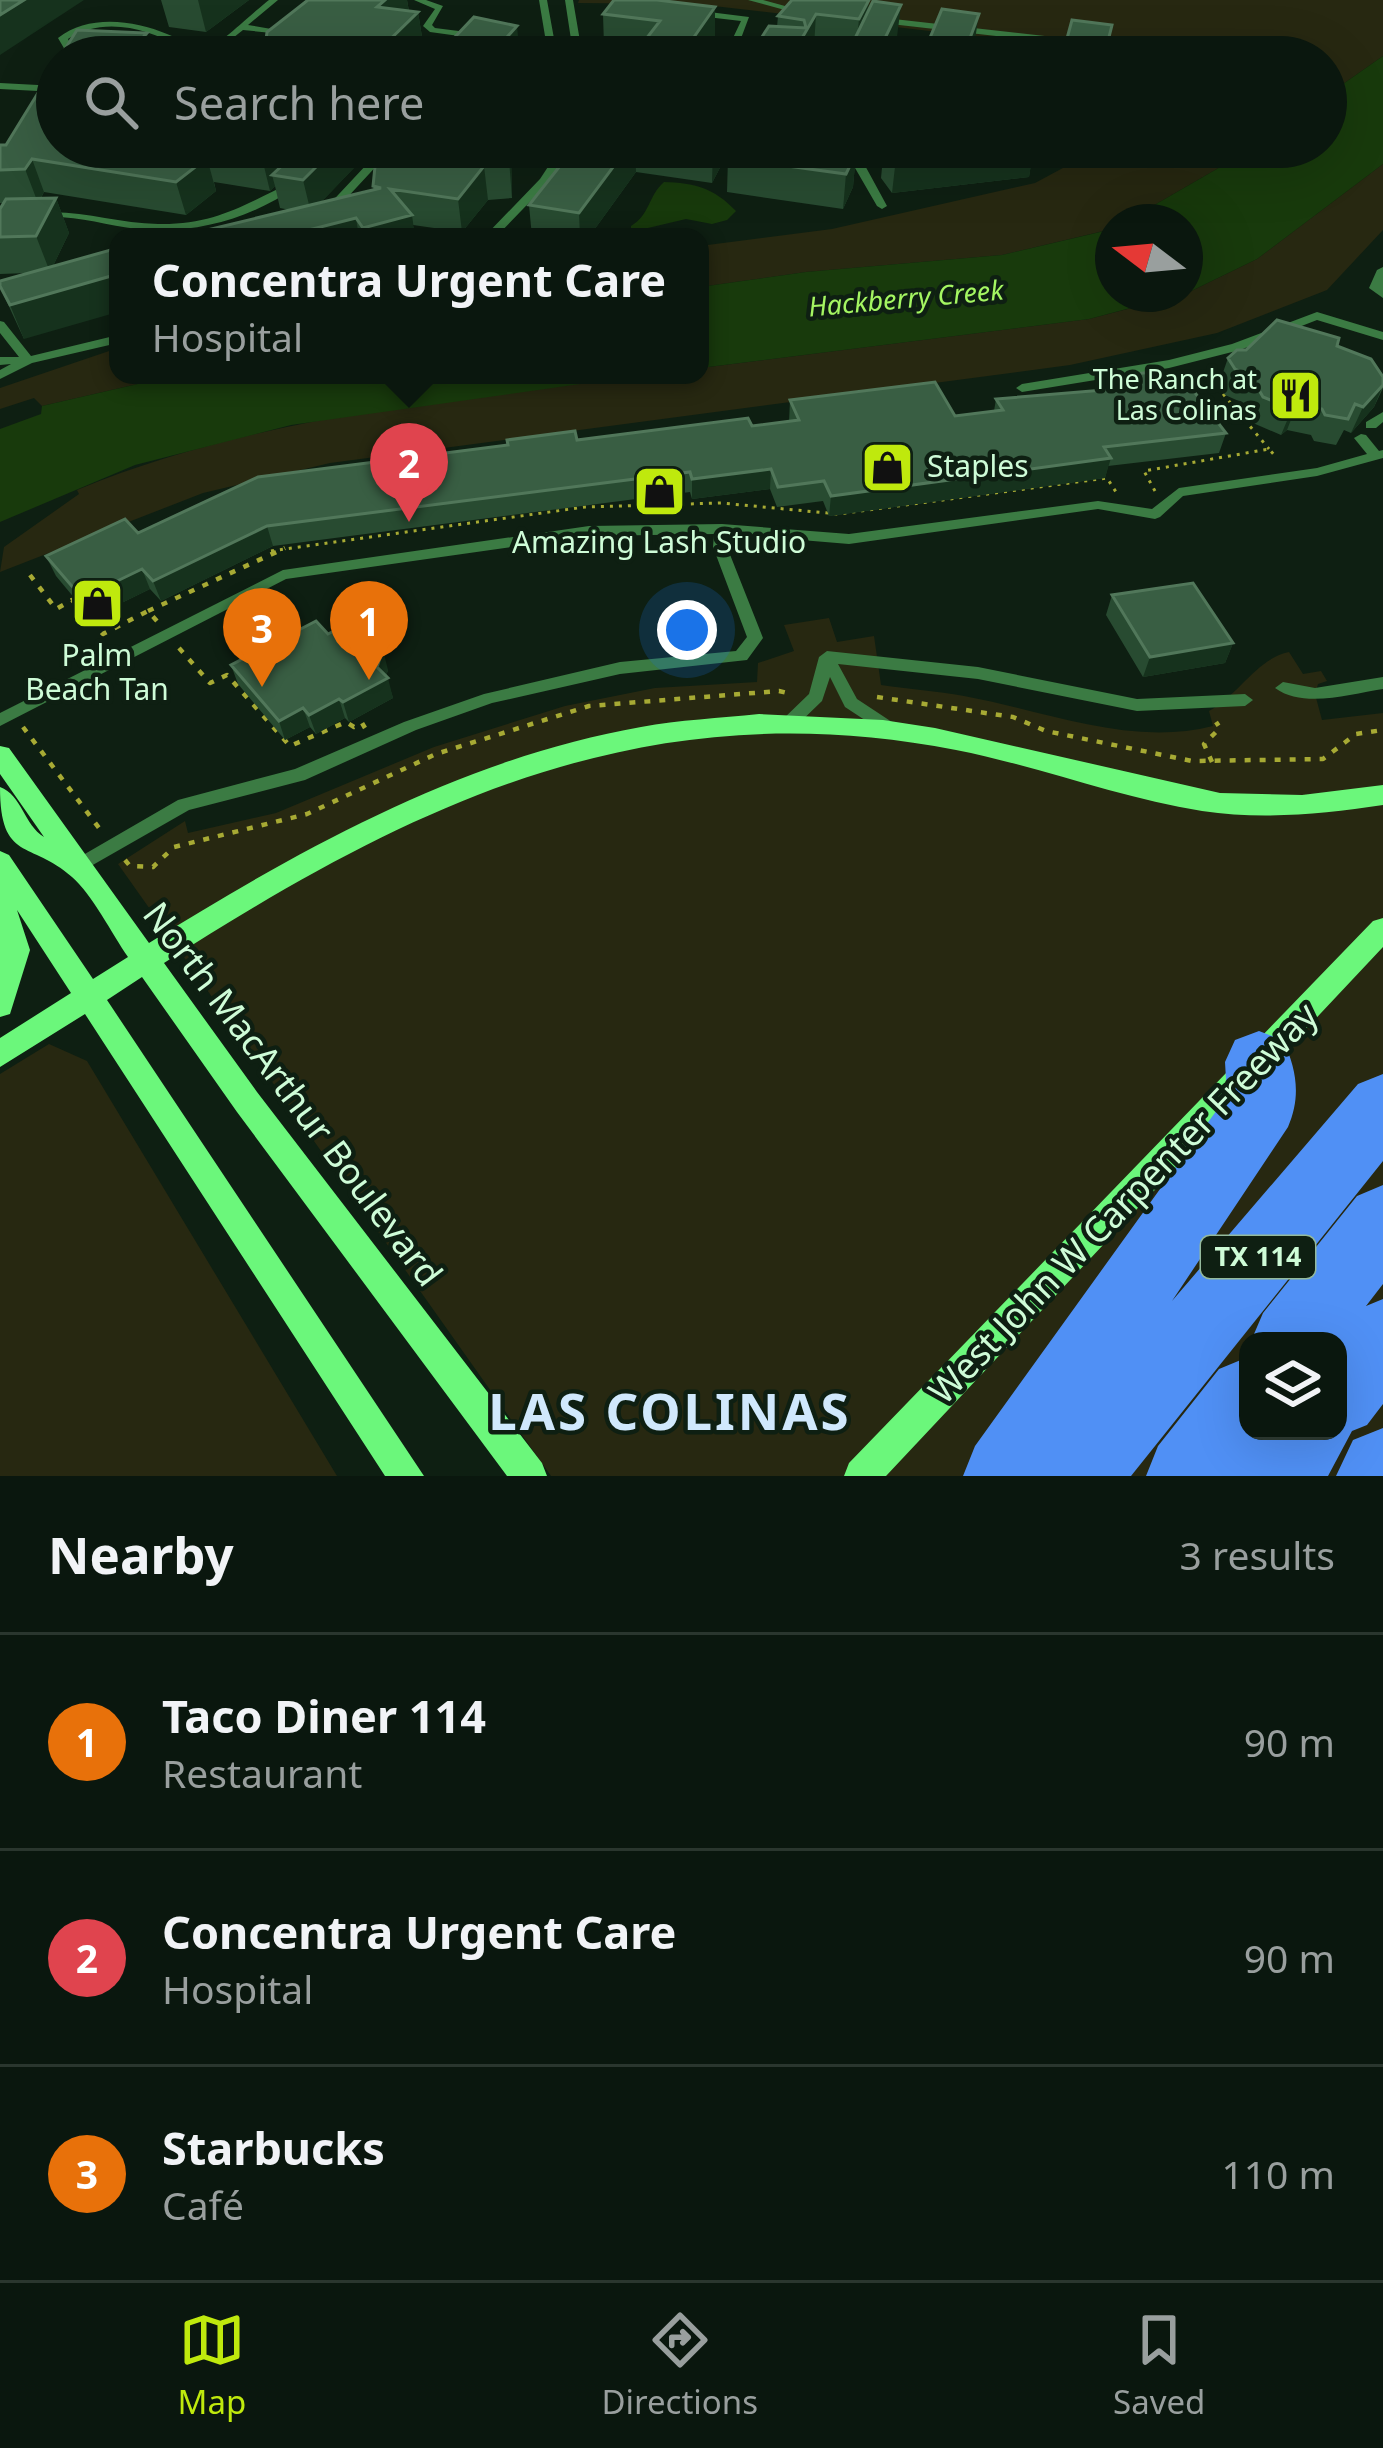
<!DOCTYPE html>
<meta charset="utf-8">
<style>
:root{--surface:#0a170e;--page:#18241c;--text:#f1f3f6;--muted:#999f9e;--line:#2a362e;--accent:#bfe90d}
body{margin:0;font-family:"Noto Sans",sans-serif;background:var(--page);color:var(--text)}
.controls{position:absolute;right:36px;bottom:36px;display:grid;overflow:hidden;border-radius:24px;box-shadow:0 12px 48px #0002}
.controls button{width:108px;height:108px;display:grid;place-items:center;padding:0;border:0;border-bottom:3px solid var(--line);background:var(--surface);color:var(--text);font:60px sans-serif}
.compass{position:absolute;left:1095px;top:204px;width:108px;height:108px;border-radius:50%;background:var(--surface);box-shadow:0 12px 48px #0002;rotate:286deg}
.you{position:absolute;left:687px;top:630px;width:42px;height:42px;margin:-30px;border:9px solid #fff;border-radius:50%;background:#1a73e8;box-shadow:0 0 0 18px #1a73e833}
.badge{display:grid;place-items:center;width:78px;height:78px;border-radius:50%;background:var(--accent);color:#fff;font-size:39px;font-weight:700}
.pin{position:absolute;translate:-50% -99px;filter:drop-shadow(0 3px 6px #0008)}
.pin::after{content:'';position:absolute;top:63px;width:42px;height:36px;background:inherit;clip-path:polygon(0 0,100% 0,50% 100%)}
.popup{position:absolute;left:109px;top:228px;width:600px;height:156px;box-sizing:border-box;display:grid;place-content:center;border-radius:24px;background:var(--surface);filter:drop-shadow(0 3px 9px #0005);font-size:39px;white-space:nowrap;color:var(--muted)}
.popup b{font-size:45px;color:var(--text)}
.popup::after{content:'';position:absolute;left:50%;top:100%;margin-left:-24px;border:24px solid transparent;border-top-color:var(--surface)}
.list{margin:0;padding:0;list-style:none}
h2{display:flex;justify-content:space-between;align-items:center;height:156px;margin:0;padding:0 48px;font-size:51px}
h2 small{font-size:39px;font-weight:400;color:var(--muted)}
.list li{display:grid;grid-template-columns:78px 1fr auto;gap:36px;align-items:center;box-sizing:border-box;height:216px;padding:0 48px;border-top:3px solid var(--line)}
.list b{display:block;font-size:45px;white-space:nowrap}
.list p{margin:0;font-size:39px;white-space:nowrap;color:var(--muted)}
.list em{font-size:39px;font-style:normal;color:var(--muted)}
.icon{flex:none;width:66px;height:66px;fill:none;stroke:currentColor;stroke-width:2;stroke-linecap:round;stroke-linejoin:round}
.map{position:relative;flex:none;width:1383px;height:1476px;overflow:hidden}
.search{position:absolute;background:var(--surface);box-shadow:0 12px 48px #0002;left:36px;right:36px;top:36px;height:132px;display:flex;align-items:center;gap:30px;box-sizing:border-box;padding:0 42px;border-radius:66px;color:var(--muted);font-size:45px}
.sheet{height:804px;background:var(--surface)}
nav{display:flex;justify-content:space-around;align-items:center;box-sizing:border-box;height:168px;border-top:3px solid var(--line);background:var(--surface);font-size:33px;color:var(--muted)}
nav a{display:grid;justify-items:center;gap:6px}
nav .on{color:var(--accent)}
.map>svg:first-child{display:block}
.green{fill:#272811;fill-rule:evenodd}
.water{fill:#183a0c}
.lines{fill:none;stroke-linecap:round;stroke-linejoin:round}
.path-far1{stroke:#a7aa34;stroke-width:3;stroke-dasharray:3 6;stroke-linecap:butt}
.path{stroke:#a7aa34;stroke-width:4.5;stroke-dasharray:6 9;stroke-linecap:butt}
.service{fill:#3b7b43;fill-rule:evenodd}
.secondary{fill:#6bf77b;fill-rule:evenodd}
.motorway{fill:#5090f5;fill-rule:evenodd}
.wall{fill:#284b31}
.shaded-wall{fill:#16321d}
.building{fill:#395e43;stroke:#51775a;stroke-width:3}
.labels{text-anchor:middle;stroke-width:9;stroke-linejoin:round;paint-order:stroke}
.far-water-label{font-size:27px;font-style:italic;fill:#a4f662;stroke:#0e1f12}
.far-poi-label{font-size:27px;fill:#cefcd7;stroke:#0e1f12;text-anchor:end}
.shield{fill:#0e1f12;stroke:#94ba9c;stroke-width:3}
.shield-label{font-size:27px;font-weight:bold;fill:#cefcd7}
.poi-label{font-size:30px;fill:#cefcd7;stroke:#0e1f12}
.near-street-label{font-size:36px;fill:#cefcd7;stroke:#0e1f12}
.near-district-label{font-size:51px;font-weight:bold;letter-spacing:3px;fill:#d0e8fc;stroke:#0e1f12}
</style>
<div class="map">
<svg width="1383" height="1476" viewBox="0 0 1383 1476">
<rect width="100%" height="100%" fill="#0e1f12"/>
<path class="green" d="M 579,0 L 1383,0 L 1383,56 L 1326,96 L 1326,57 L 1155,57 L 696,4 L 578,3 Z
M 1102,147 L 1255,147 L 1125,222 L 1113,222 L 1112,229 L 1002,255 L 806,272 L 700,287 L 700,246 L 832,229 L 1035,183 Z
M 1383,164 L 1383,230 L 1327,290 L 1217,333 L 1070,365 L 330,463 L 203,493 L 0,572 L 4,547 L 79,494 L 77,490 C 255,416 454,399 644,375 L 700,375 L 700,368 L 1089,319 L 1185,294 L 1257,259 Z
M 118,348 L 118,375 L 177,375 L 42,406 L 34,398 L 0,409 L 0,388 Z
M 829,618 L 837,642 L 874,636 L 881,685 C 909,689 937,691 964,696 C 1046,711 1130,747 1213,726 L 1209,711 C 1239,695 1256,659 1289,652 L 1303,674 L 1321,671 L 1327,681 L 1318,684 L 1315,694 L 1322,720 L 1383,713 L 1383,1476 L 551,1476 L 118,864 L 185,821 L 188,833 L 276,813 L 434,747 L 565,706 L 655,688 L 757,682 L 758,663 L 794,651 L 784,625 ZM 1248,1341 L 1338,1341 L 1338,1431 L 1248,1431 Z
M 49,1044 L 87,1061 L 337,1476 L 0,1476 L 0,1074 Z"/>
<path class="water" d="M 1383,56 L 1383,164 L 1257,259 L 1185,294 L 1185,222 L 1125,222 L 1255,147 L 1326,147 L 1326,96 Z
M 664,182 C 695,183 714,188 736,211 L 727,220 L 712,224 L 686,219 L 631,232 L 631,226 C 650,215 648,196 664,182 Z
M 1113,229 L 1113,294 L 1183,294 L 1089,319 L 700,368 L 700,287 L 806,272 L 1002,255 Z
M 177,375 L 644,375 L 291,425 L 135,465 L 0,522 L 0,429 L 41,414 L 42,406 Z"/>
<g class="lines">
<path class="path-far1" d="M 1206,373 L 1233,406
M 1242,404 L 1233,406 L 1269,449
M 1155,491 L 1144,471 L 1269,449 L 1277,458
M 271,551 L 585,507 L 721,503 L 838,514 L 1107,478 L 1116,492"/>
<path class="path" d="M 30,575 L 56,609 L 72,600 L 103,634 L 148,611 L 157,621
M 148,611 L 285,548
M 179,648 L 210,683 L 227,675 L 290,746 L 346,722 L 354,727 L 362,723 L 365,728
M 877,697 L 1013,717 L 1046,731 L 1192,761 L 1323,759 L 1356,734 L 1383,730
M 23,727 L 99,828
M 1212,762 L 1204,744 L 1220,728 L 1216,722
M 125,860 L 130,866 L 153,867 L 174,847 L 307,814 L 436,754 L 589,706 L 779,691 L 791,694"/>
<path class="service" d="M 269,0 L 278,0 L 248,25 L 283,31 L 257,57 L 247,57 L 272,33 L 243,30 L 209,57 L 201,57 L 202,54 L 131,52 L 131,48 L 134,47 L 179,48 C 149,27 100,17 68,39 L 71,45 L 87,47 L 89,49 L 84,52 L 65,50 L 58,38 C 88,14 134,20 167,34 C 181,39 193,54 210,48 C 220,44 257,9 269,0 Z
M 414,0 L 426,0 L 443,6 L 432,25 L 435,28 L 546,42 L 539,0 L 547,0 L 555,44 L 572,46 L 565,0 L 573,0 L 581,47 L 639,57 L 582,53 L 582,57 L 574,57 L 573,52 L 556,49 L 552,54 L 547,48 L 430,32 L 423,26 L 435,9 Z
M 748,0 L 763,0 L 807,12 L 803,15 Z
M 693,10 L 749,17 L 734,57 L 724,57 L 741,21 L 690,15 L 689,13 Z
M 876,17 L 1205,54 L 1210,57 L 1180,57 L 873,22 L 872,20 Z
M 0,83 L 57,86 L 57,92 L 0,89 Z
M 383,147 L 394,147 L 332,214 L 324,214 L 324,210 Z
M 561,147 L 571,147 L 548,183 L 496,237 L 484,237 L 540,179 Z
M 857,147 L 867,147 L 864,153 L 911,147 L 939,147 L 934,150 L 862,160 L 887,206 L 882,209 L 877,206 L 851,161 L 836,163 L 831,160 L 854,155 Z
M 292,182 L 296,183 L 296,187 C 250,219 193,235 137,229 C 103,225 69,213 35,218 C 22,220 12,227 0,231 L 0,224 C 53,198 103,223 158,224 C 215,225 244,205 292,182 Z
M 1383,267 L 1383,298 L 1369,288 L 1377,270 Z
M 1317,312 L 1383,332 L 1383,340 L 1317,320 L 1240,350 L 1169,368 L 1022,392 L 1016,388 L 1022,384 L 1169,360 L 1232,344 Z
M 0,321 L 4,322 L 31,356 L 118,335 L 118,343 L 32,363 L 0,379 L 0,370 L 11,364 L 0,365 L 0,357 L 19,357 L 0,333 Z
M 1383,412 L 1383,422 L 1376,428 L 1366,428 L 1366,422 Z
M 1361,434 L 1366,435 L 1379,451 L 1383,450 L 1383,458 L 1317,476 L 1183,496 L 1160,517 L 1155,519 L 1098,509 L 849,544 L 729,534 L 727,547 L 763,638 L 747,660 L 620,674 L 492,703 L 416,730 L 305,780 L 189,810 L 77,874 L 71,872 L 68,867 L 71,862 L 178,800 L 295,769 L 404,722 L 484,694 L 620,662 L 736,651 L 747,637 L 713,547 L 714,534 L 589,536 L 286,579 L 0,726 L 0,713 L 283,570 L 589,526 L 722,524 L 849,534 L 1098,501 L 1152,509 L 1179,488 L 1317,468 L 1367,454 L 1354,438 Z
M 827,651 L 978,667 L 1137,699 L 1245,694 L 1253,700 L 1245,706 L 1137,711 L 978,679 L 838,664 L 857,699 L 898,726 L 900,730 L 898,734 L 886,734 L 845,707 L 830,677 L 822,701 L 793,729 L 781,729 L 779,725 L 781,721 L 809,694 L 819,657 Z
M 1383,677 L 1383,689 C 1350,694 1304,709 1275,688 L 1283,682 L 1315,688 Z"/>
<path class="secondary" d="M 759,714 L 883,720 L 935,728 L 1220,793 L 1302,795 L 1383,785 L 1383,805 C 1323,814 1263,820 1202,811 C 1119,798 1038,766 956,750 C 648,690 417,801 164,963 L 257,1092 L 542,1463 L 547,1476 L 507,1476 L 237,1112 L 142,977 L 107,1000 L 424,1476 L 385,1476 L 85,1014 L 0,1067 L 0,1038 L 71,993 L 17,910 L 30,950 L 10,1014 L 0,1017 L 0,851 L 9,855 L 93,979 L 128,957 C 112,934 92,894 72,877 C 31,840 0,863 0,787 C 22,795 24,825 44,837 L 0,774 L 0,746 L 9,748 L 149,943 C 300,849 464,758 641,727 C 679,720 720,718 759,714 Z
M 1383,918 L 1383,947 L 886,1476 L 844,1476 L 849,1463 L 1373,921 Z"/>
<path class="motorway" d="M 1259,1031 L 1283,1040 C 1297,1070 1301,1097 1288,1127 L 1172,1301 L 1358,1084 L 1383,1074 L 1383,1161 L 1131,1476 L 963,1476 L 975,1446 L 1227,1096 L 1225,1062 L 1235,1040 Z
M 1383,1185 L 1383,1284 L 1366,1306 L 1383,1299 L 1383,1404 L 1367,1425 L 1352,1431 L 1328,1476 L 1146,1476 L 1158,1446 L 1219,1369 L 1248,1357 L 1248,1431 L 1338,1431 L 1338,1341 L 1251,1341 L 1263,1313 L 1357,1196 Z
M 1383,1428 L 1383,1476 L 1336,1476 L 1353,1440 Z"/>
</g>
<path class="wall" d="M 161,0 L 249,0 L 206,32 L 169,27 Z
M 308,0 L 407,0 L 409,11 L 418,12 L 423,43 L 408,57 L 267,57 L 265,48 Z
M 614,0 L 715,39 L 702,57 L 632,57 L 637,50 L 604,46 L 603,14 Z
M 869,0 L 867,13 L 897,37 L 849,51 L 814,47 L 808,57 L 749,57 L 777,27 L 778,16 Z
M 0,145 L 199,157 L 196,148 L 374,147 L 321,202 L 373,189 L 377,147 L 548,147 L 536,162 L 511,158 L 512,198 L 488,200 L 462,232 L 413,225 L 415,237 L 178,237 L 290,210 L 280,208 L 275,186 L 270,191 L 214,182 L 216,191 L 186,215 L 44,192 L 41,198 L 56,198 L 69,233 L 53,266 L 24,339 L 0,287 L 28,273 L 0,274 L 0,209 L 4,203 L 0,203 Z
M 575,147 L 724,147 L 723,162 L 712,183 L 636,172 L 589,237 L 532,237 L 529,205 Z
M 884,147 L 1079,147 L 1059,165 L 1032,157 L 1029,177 L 892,193 L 881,178 Z
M 856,153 L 853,187 L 843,209 L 727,192 L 728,158 Z
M 1337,346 L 1383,377 L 1383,388 L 1374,407 L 1351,433 L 1344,430 L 1336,445 L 1314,441 L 1311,435 L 1287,430 L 1281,435 L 1253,423 L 1241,402 L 1225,395 L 1219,384 L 1228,358 L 1246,350 Z
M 1108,377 L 1226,433 L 1219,453 L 1108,466 L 1105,478 L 829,516 L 823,501 L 777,507 L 770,489 L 692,499 L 690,492 L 273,546 L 161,601 L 150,589 L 91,618 L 56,576 L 46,556 L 138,533 L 577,440 L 752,426 L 789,422 L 790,400 L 955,416 L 994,411 L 996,399 L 1104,390 Z
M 1112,595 L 1233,643 L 1225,663 L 1143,677 L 1106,615 Z
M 328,634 L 388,670 L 386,676 L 393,698 L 349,722 L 345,718 L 316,734 L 310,727 L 285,740 L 238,684 L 231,665 Z"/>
<path class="shaded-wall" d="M 24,0 L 84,0 L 0,55 L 0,15 Z
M 198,0 L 249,0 L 206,32 Z
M 385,0 L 407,0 L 409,12 L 377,7 Z
M 869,0 L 866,32 L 856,51 L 859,19 Z
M 901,5 L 897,37 L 888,57 L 876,57 Z
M 715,7 L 715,39 L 702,57 L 680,57 Z
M 418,12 L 423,43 L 408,57 L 372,57 Z
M 816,14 L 814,47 L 808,57 L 791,57 Z
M 979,14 L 974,46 L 970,57 L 963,57 Z
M 517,26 L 520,56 L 489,57 Z
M 147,33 L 154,57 L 124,57 Z
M 274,147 L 318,147 L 272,175 L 275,186 L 270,191 L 262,158 Z
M 336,147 L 374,147 L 311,213 L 303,180 Z
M 508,147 L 510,147 L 511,158 L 512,198 Z
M 535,147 L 548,147 L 536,162 Z
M 628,147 L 635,147 L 636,172 L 589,237 L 580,237 L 579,213 Z
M 713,147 L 724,147 L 723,162 L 712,183 Z
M 994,147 L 1034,147 L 1029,177 L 892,193 L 896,158 Z
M 1063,147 L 1079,147 L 1059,165 Z
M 856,153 L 853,187 L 843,209 L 846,174 Z
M 207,158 L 216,191 L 186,215 L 176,182 Z
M 32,159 L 44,192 L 38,203 L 25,169 Z
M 484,166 L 488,200 L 462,232 L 458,199 Z
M 56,198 L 69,233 L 50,272 L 36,236 Z
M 412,215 L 415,237 L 365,237 L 363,228 Z
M 356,218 L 359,237 L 281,237 Z
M 118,274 L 118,312 L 24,339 L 10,305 Z
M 1383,385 L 1374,407 L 1351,433 L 1363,407 Z
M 1297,404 L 1287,430 L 1281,435 L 1292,409 Z
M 1111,458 L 1105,478 L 829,516 L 831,496 Z
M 771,469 L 770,489 L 692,499 L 692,479 Z
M 267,526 L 273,546 L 161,601 L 153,581 Z
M 142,569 L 150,589 L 91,618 L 82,598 Z
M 1233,643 L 1225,663 L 1143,677 L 1150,657 Z
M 383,650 L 388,670 L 385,680 L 388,678 L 393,698 L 349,722 L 343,702 L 377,667 Z
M 339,699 L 345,718 L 316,734 L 309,715 Z
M 303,708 L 310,727 L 285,740 L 279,721 Z"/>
<path class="building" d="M 0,0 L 24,0 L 0,15 Z
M 308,0 L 385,0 L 377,7 L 418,12 L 372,57 L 300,57 L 304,53 L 265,48 L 267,32 Z
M 614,0 L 657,0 L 715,7 L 680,57 L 632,57 L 660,21 L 603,14 Z
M 792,0 L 869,0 L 859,19 L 816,14 L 791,57 L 749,57 L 769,26 L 806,28 L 804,20 L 778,16 Z
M 873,1 L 901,5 L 876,57 L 846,57 Z
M 942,9 L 979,14 L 963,57 L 922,57 Z
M 474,17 L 517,26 L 489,57 L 436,57 Z
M 1072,20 L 1112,25 L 1104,57 L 1062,57 Z
M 77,30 L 147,33 L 124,57 L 60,57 Z
M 57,62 L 57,147 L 136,147 L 207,158 L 176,182 L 32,159 L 25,169 L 0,170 L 0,145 L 6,145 Z
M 197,147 L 274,147 L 262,158 Z
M 302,147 L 336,147 L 303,180 L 272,175 Z
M 377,147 L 508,147 L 509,165 L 484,166 L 458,199 L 390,189 L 412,215 L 363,228 L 356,218 L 281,237 L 178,237 L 381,188 L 373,186 Z
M 575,147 L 628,147 L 579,213 L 529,205 Z
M 734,147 L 815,147 L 856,153 L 846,174 L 728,158 Z
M 887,147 L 994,147 L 896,158 Z
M 56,198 L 36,236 L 0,237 L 0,209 L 6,199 Z
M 118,248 L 118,274 L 10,305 L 0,286 L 0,281 Z
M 1277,320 L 1339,338 L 1337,346 L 1371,359 L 1383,377 L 1383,385 L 1363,407 L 1355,404 L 1348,419 L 1325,415 L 1322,409 L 1297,404 L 1292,409 L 1263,397 L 1251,376 L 1235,369 L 1228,358 L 1237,350 L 1246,350 Z
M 1152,372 L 1167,383 L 1186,381 L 1226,433 L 1104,447 L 1111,458 L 831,496 L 824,481 L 778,487 L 771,469 L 692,479 L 690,472 L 267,526 L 153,581 L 142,569 L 82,598 L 46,556 L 125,519 L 138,533 L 258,477 L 508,445 L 507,440 L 575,431 L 577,440 L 748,418 L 752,426 L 799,420 L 790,400 L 935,382 L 955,416 L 1003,410 L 996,399 L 1116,389 L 1108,377 Z
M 1193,583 L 1233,643 L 1150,657 L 1112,595 Z
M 316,621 L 328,634 L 354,621 L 383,650 L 377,667 L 388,678 L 343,702 L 339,699 L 309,715 L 303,708 L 279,721 L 231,665 Z"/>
<defs>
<symbol id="restaurant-square" viewBox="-11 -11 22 22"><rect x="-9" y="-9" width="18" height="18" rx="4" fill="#bfe90d" stroke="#0e1f12"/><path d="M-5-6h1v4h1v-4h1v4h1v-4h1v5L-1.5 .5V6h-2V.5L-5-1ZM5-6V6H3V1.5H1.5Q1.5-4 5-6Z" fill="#111"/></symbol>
<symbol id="shop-square" viewBox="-11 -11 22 22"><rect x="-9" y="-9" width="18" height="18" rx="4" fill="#bfe90d" stroke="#0e1f12"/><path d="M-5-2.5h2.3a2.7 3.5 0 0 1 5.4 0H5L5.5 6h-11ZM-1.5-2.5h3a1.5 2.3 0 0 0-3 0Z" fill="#111"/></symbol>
</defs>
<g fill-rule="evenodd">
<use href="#restaurant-square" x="1266" y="366" width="59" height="59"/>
<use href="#shop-square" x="858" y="438" width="59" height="59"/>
<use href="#shop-square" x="630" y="462" width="59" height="59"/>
<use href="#shop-square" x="68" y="574" width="59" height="59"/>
</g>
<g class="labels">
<g class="far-water-label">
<text transform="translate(906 299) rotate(-5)" y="9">Hackberry Creek</text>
</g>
<g class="far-poi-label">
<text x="1257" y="389">The Ranch at<tspan x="1257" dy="31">Las Colinas</tspan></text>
</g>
<rect class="shield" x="1201" y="1236" width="114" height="42" rx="9"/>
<g class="shield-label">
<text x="1258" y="1266">TX 114</text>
</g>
<g class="poi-label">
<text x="927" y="477" text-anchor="start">Staples</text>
<text x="659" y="553">Amazing Lash Studio</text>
<text x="97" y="666">Palm<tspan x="97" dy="34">Beach Tan</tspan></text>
</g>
<g class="near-street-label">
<text transform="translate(293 1094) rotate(53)" y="13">North MacArthur Boulevard</text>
<text transform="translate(1123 1203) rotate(-46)" y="13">West John W Carpenter Freeway</text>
</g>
<g class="near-district-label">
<text x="670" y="1430">LAS COLINAS</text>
</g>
</g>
</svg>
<div class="controls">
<button><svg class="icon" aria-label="layers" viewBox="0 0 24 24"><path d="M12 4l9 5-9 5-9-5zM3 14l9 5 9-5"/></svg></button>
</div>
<svg class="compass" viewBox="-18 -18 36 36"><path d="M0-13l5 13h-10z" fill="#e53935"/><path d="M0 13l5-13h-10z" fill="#999f9e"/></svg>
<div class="you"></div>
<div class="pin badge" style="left:369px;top:680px;background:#e8710a">1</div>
<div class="pin badge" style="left:409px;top:522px;background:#e0444e">2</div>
<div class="popup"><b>Concentra Urgent Care</b>Hospital</div>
<div class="pin badge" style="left:262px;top:687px;background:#e8710a">3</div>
<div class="search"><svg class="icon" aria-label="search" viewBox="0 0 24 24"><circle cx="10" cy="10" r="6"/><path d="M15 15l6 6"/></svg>Search here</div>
</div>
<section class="sheet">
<h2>Nearby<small>3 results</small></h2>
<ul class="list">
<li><span class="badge" style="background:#e8710a">1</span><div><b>Taco Diner 114</b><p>Restaurant</p></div><em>90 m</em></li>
<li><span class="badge" style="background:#e0444e">2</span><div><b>Concentra Urgent Care</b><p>Hospital</p></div><em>90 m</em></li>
<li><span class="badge" style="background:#e8710a">3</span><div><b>Starbucks</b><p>Café</p></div><em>110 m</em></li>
</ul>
</section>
<nav>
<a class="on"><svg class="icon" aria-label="map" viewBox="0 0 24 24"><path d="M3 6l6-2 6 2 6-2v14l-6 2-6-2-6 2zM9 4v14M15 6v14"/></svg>Map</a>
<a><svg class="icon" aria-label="directions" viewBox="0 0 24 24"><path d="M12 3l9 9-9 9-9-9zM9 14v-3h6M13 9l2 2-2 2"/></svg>Directions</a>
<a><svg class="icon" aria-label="saved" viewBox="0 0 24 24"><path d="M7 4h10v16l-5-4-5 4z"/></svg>Saved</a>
</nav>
